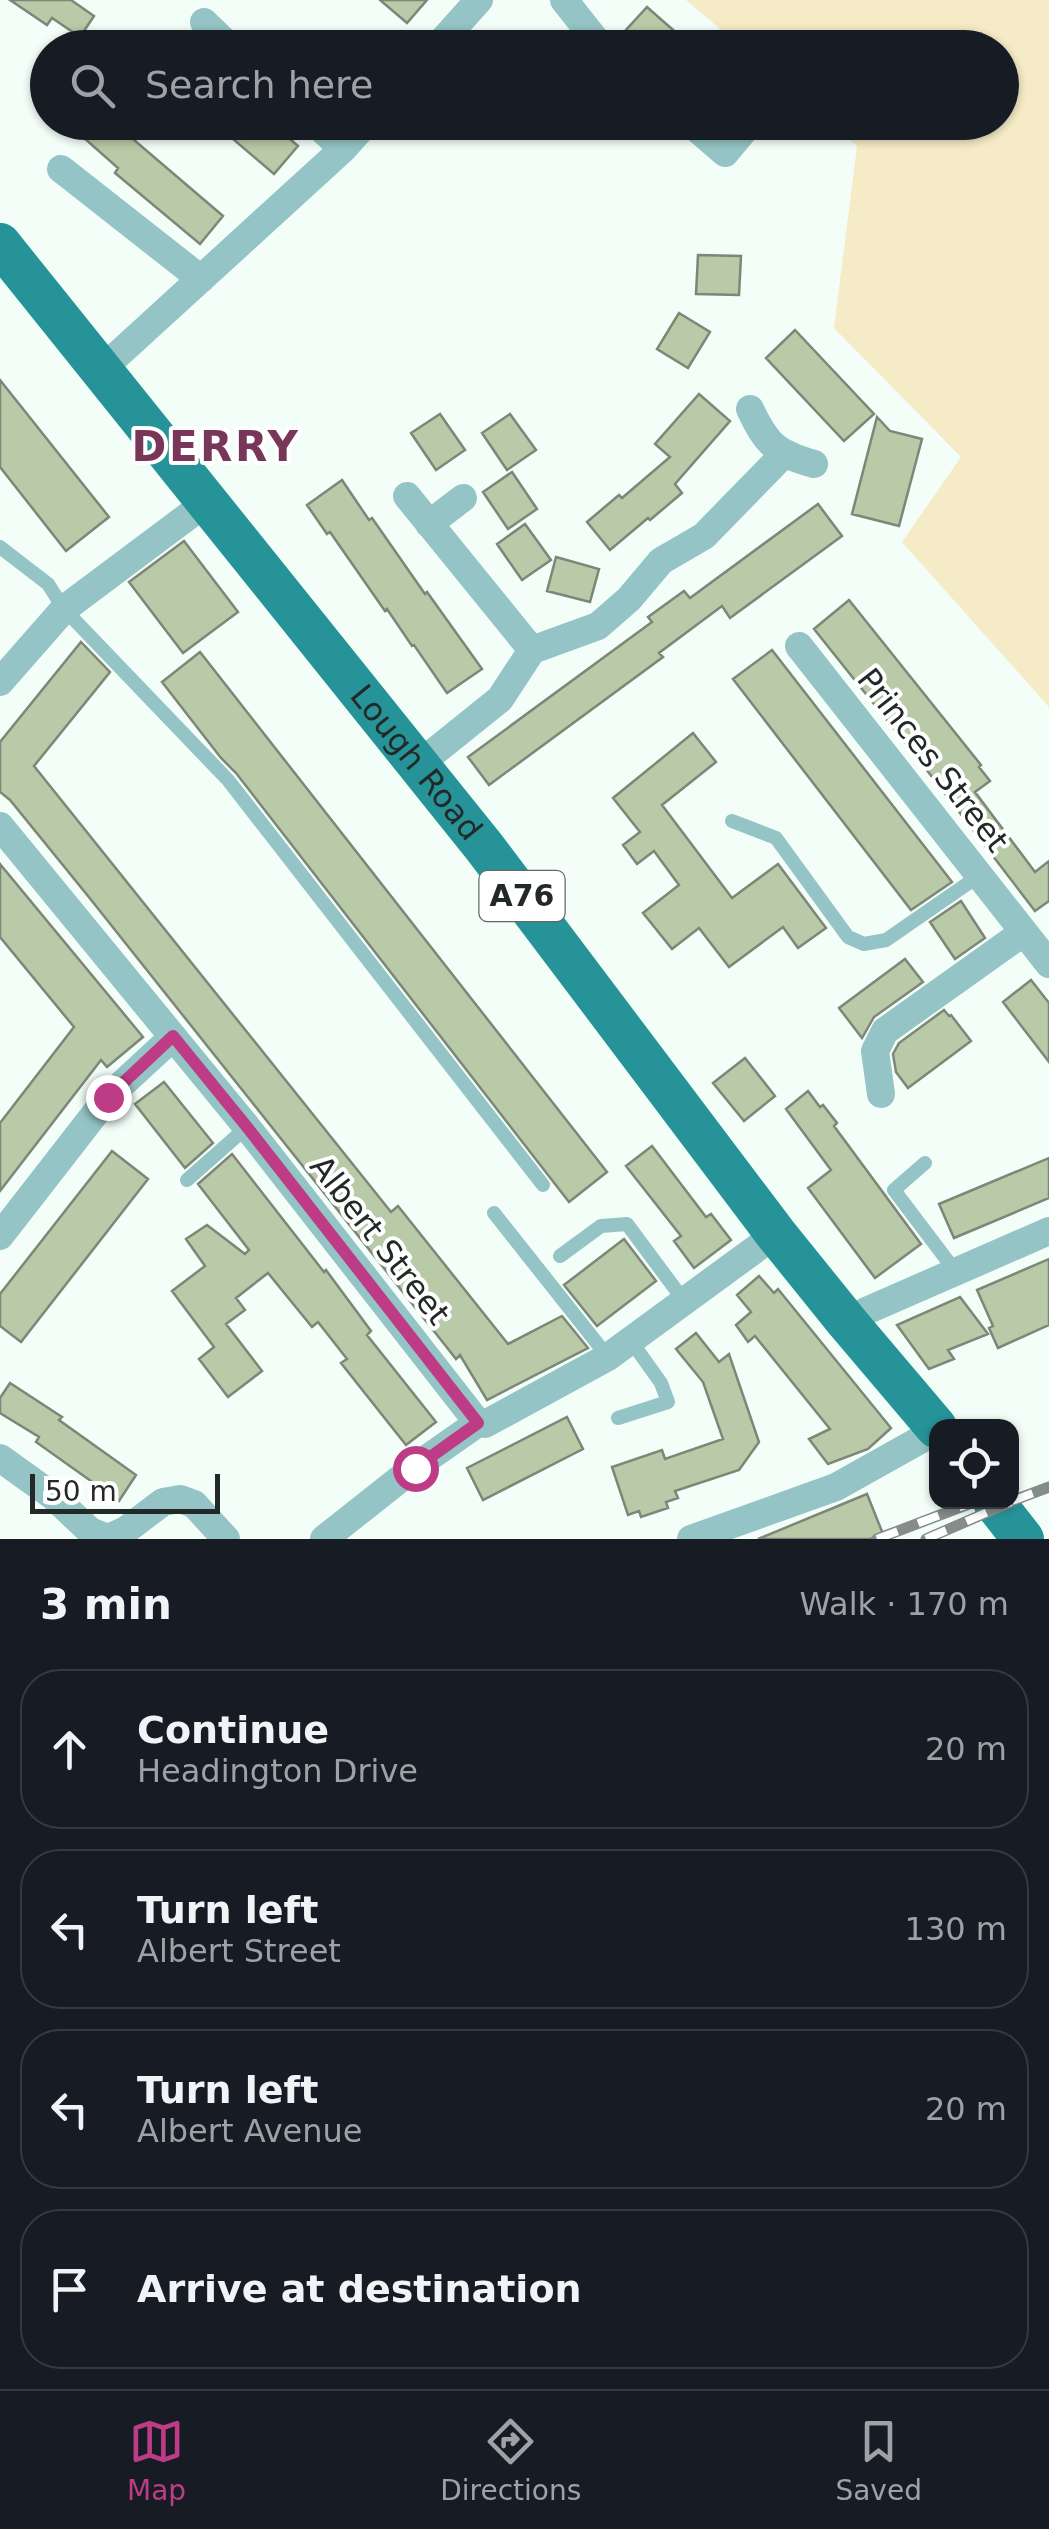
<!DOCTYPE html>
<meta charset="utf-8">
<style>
:root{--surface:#171b24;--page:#20242c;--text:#f1f3f6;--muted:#9ea1a6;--line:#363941;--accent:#bd3c85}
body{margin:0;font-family:"DejaVu Sans",sans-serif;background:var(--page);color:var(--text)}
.controls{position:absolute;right:30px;bottom:30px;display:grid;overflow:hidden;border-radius:20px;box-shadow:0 2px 8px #0004}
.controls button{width:90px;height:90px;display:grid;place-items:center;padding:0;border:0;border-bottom:2px solid var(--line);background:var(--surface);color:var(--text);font:50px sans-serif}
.scale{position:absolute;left:30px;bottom:25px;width:190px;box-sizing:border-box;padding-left:10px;border:5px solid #222926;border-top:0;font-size:28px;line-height:35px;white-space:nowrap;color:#222926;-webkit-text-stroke:8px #fff;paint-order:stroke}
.stop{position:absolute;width:30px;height:30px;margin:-22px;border:8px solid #bd3c85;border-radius:50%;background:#fff}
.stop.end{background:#bd3c85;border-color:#fff;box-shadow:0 2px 10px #0008}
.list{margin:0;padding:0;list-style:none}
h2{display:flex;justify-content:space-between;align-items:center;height:130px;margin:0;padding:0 40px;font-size:42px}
h2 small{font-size:32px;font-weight:400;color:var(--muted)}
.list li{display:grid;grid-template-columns:65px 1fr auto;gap:30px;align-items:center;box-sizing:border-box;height:160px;margin:0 20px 20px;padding:0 20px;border:2px solid var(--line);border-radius:40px}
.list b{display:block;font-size:38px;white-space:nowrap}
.list p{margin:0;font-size:32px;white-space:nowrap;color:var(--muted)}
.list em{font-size:32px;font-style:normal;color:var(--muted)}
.icon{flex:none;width:55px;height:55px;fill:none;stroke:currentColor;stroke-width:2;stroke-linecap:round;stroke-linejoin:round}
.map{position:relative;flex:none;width:1049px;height:1539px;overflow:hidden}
.search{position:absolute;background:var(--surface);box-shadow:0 2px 8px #0004;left:30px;right:30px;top:30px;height:110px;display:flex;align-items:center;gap:25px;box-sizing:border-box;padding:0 35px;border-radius:55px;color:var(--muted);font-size:38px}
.sheet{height:850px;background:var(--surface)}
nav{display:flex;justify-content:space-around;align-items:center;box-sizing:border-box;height:140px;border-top:2px solid var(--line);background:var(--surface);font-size:28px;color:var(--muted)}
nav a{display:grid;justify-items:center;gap:5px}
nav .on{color:var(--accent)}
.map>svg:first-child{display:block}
.green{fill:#f5ebc6}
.building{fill:#b8caa7;stroke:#7e8677;stroke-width:2.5}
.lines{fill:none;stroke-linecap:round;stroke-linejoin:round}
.lane{stroke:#94c4c5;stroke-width:14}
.street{stroke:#94c4c5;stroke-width:28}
.primary{stroke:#259398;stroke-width:42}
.rail-casing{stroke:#848d89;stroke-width:11}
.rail{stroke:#fff;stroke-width:8;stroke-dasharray:22;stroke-linecap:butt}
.route{stroke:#bd3c85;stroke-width:12}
.labels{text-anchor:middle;stroke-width:8;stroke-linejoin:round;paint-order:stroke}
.shield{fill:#fff;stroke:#646967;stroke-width:2.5}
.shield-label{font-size:30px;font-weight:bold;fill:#222926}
.street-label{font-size:32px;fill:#222926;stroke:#fff}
.district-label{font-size:42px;font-weight:bold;letter-spacing:2.5px;fill:#783759;stroke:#fff}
</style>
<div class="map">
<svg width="1049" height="1539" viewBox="0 0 1049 1539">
<rect width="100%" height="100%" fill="#f3fef9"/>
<path class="green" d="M 686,0 L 1049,0 L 1049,707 L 902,542 L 961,457 L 834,328 L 857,146 L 829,123 L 1002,122 L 1002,48 L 741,47 Z"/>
<path class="building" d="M 10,0 L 71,0 L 94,16 L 80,37 L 52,18 L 47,25 Z
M 380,0 L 427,0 L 407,23 Z
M 647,7 L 664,22 L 694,48 L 647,48 L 626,30 Z
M 66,122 L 113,122 L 223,216 L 200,244 L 115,173 L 118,168 Z
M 213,122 L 270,122 L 298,146 L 274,174 Z
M 698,255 L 741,256 L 739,295 L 696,294 Z
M 679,313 L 710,332 L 688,368 L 657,349 Z
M 795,330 L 874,414 L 844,441 L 766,358 Z
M 0,380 L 109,517 L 66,551 L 0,467 Z
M 699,394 L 730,421 L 675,484 L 682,493 L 650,520 L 648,518 L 610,550 L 587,522 L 619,495 L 622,498 L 670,457 L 655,444 Z
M 440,414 L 465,450 L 436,470 L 411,433 Z
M 510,414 L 536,450 L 507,470 L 482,433 Z
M 877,417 L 890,431 L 922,439 L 899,526 L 852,514 Z
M 512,472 L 537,509 L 508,529 L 483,492 Z
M 342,480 L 369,520 L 372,518 L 425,594 L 427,592 L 482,669 L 447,693 L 414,645 L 412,646 L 387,609 L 385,611 L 330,532 L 327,534 L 307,505 Z
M 818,504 L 842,536 L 730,618 L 722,606 L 659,653 L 663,657 L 489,785 L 468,757 L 652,622 L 648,617 L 684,591 L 690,598 Z
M 525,524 L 551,560 L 522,580 L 497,544 Z
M 184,541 L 238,612 L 183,653 L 129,582 Z
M 556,557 L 599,569 L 590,602 L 547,591 Z
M 849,600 L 981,765 L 979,767 L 990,781 L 975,792 L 1035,872 L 1049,861 L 1049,901 L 1035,911 L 937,783 L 814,629 Z
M 81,642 L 110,672 L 34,766 L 391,1212 L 398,1206 L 508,1344 L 562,1316 L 588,1348 L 487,1400 L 460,1355 L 456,1359 L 445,1345 L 88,896 L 10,800 L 0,792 L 0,742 Z
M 772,650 L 952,882 L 911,910 L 733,679 Z
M 200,652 L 607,1172 L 569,1202 L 236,773 L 221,758 L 162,682 Z
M 693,733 L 716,762 L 662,805 L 732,898 L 778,864 L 826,928 L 798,948 L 783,927 L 729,967 L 699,928 L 672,949 L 643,913 L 679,885 L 654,851 L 637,864 L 623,845 L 640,832 L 613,798 Z
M 0,864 L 143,1037 L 107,1067 L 101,1060 L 0,1191 L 0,1123 L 74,1027 L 0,937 Z
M 961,901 L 985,938 L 955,959 L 930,922 Z
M 905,959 L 923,982 L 874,1017 L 862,1038 L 839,1008 Z
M 1031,980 L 1049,1003 L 1049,1062 L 1003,1002 Z
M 944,1010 L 949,1016 L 951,1015 L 971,1041 L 908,1088 L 896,1072 L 893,1054 L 899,1043 Z
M 745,1058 L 775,1096 L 744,1121 L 713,1083 Z
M 164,1082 L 213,1143 L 185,1168 L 135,1104 Z
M 808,1091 L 820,1107 L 823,1105 L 837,1123 L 834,1126 L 921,1244 L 875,1278 L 808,1188 L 831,1170 L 786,1109 Z
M 652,1146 L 706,1217 L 711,1214 L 731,1240 L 694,1268 L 674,1241 L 681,1236 L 626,1166 Z
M 112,1151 L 148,1179 L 21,1342 L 0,1326 L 0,1294 Z
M 232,1154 L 324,1272 L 326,1270 L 371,1331 L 367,1335 L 436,1422 L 406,1445 L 341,1363 L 347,1359 L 318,1322 L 312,1327 L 268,1273 L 236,1298 L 245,1310 L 226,1324 L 262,1371 L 228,1397 L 199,1359 L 214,1347 L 172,1291 L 205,1266 L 186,1239 L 207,1225 L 245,1254 L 249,1250 L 198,1184 Z
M 1049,1158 L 1049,1198 L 954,1238 L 939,1204 Z
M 624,1239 L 656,1281 L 597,1326 L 564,1285 Z
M 1049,1259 L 1049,1325 L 998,1348 L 989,1328 L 993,1326 L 977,1290 Z
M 759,1276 L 774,1293 L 778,1289 L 891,1428 L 868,1449 L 828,1464 L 809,1439 L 830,1429 L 755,1336 L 748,1342 L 736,1325 L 751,1312 L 737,1295 Z
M 960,1297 L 988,1334 L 948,1350 L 954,1359 L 929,1369 L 897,1325 Z
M 696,1333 L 719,1362 L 729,1354 L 759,1442 L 739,1470 L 675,1491 L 678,1498 L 666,1502 L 668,1508 L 641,1517 L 639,1511 L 628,1515 L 612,1467 L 662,1450 L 665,1459 L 723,1439 L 703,1382 L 676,1349 Z
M 10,1383 L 62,1417 L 59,1420 L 136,1475 L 119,1501 L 36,1442 L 39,1437 L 0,1413 L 0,1398 Z
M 567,1417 L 583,1449 L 483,1500 L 467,1468 Z
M 867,1494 L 883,1534 L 870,1539 L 758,1539 Z"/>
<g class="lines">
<path class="lane" d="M 0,547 L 48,584 L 64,609 L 228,780 L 543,1185
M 732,821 L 776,838 L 848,937 L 864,944 L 886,940 L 980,875
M 925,1163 L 894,1190 L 956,1272
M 187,1180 L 247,1127
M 494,1213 L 608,1357
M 560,1256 L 601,1226 L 627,1224 L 685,1302
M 618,1418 L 668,1402 L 661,1383 L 631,1341"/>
<path class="street" d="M 564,0 L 602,48
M 204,22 L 231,48
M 436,48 L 479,0
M 314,122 L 343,149
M 689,122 L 725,153 L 751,122
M 61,169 L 201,279
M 101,370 L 343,149 L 367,122
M 750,409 C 767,445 776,453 814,464
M 407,496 L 532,650
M 429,524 L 463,498
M 799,646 L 1049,964
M 0,682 L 64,609 L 207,502
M 418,765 L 500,699 L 532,650 L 598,626 L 629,599 L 661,561 L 704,536 L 783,455
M 0,826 L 247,1127 L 478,1423
M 881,1094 L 875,1051 L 885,1031 L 1024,932
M 0,1236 L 108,1097 L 173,1037
M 847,1322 L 866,1311 L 1049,1231
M 0,1458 L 53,1496 L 90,1531 L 108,1538 L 126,1530 L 163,1502 L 180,1499 L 194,1504 L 226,1539
M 324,1539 L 415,1467 L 478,1423 L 485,1424 L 608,1357 L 776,1234
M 691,1539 L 836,1487 L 936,1431"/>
<g class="primary">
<path id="s1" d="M 0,244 L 485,848 L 776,1234 L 847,1322 L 936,1427"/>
<path d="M 994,1502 L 1023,1539"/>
</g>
<defs>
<path id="rail" d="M 1012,1501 L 1049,1487
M 877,1539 L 974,1502
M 926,1539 L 1011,1502"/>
</defs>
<use href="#rail" class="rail-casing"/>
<use href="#rail" class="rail"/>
</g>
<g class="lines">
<path class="route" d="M 108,1097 L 173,1036 L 247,1127 L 478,1423 L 415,1468"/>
</g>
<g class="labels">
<rect class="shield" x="479.5" y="871" width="85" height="50" rx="8"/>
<g class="shield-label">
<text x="522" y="906">A76</text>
</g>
<g class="street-label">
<text transform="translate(933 760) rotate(52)" y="11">Princes Street</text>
<text dy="11" stroke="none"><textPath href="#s1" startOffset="665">Lough Road</textPath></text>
<text transform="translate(380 1240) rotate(52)" y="11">Albert Street</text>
</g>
<g class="district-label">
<text x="216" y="461">DERRY</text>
</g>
</g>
</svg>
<div class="controls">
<button><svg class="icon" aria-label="locate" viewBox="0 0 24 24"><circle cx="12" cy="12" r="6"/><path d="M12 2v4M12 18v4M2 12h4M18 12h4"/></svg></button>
</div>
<div class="scale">50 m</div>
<div class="stop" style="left:415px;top:1468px"></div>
<div class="stop end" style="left:108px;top:1097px"></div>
<div class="search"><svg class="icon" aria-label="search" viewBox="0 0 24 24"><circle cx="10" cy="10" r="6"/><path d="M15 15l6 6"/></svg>Search here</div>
</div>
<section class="sheet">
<h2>3 min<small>Walk · 170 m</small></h2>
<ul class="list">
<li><svg class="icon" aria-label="ahead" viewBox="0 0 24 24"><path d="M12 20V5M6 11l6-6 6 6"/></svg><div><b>Continue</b><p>Headington Drive</p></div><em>20 m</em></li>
<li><svg class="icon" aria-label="left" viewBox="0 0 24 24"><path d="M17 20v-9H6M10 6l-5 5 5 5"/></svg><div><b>Turn left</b><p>Albert Street</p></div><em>130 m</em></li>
<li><svg class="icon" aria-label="left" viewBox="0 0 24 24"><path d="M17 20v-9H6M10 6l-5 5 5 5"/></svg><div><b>Turn left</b><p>Albert Avenue</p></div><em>20 m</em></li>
<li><svg class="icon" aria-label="arrive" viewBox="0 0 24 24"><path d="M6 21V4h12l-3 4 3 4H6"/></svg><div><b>Arrive at destination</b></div></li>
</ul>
</section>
<nav>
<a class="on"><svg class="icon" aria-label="map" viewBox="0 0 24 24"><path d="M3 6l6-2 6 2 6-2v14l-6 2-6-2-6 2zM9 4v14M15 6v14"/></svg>Map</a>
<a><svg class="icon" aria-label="directions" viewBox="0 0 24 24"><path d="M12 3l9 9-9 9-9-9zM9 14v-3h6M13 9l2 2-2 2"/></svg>Directions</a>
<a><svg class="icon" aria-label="saved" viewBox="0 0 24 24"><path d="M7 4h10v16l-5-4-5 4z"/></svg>Saved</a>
</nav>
